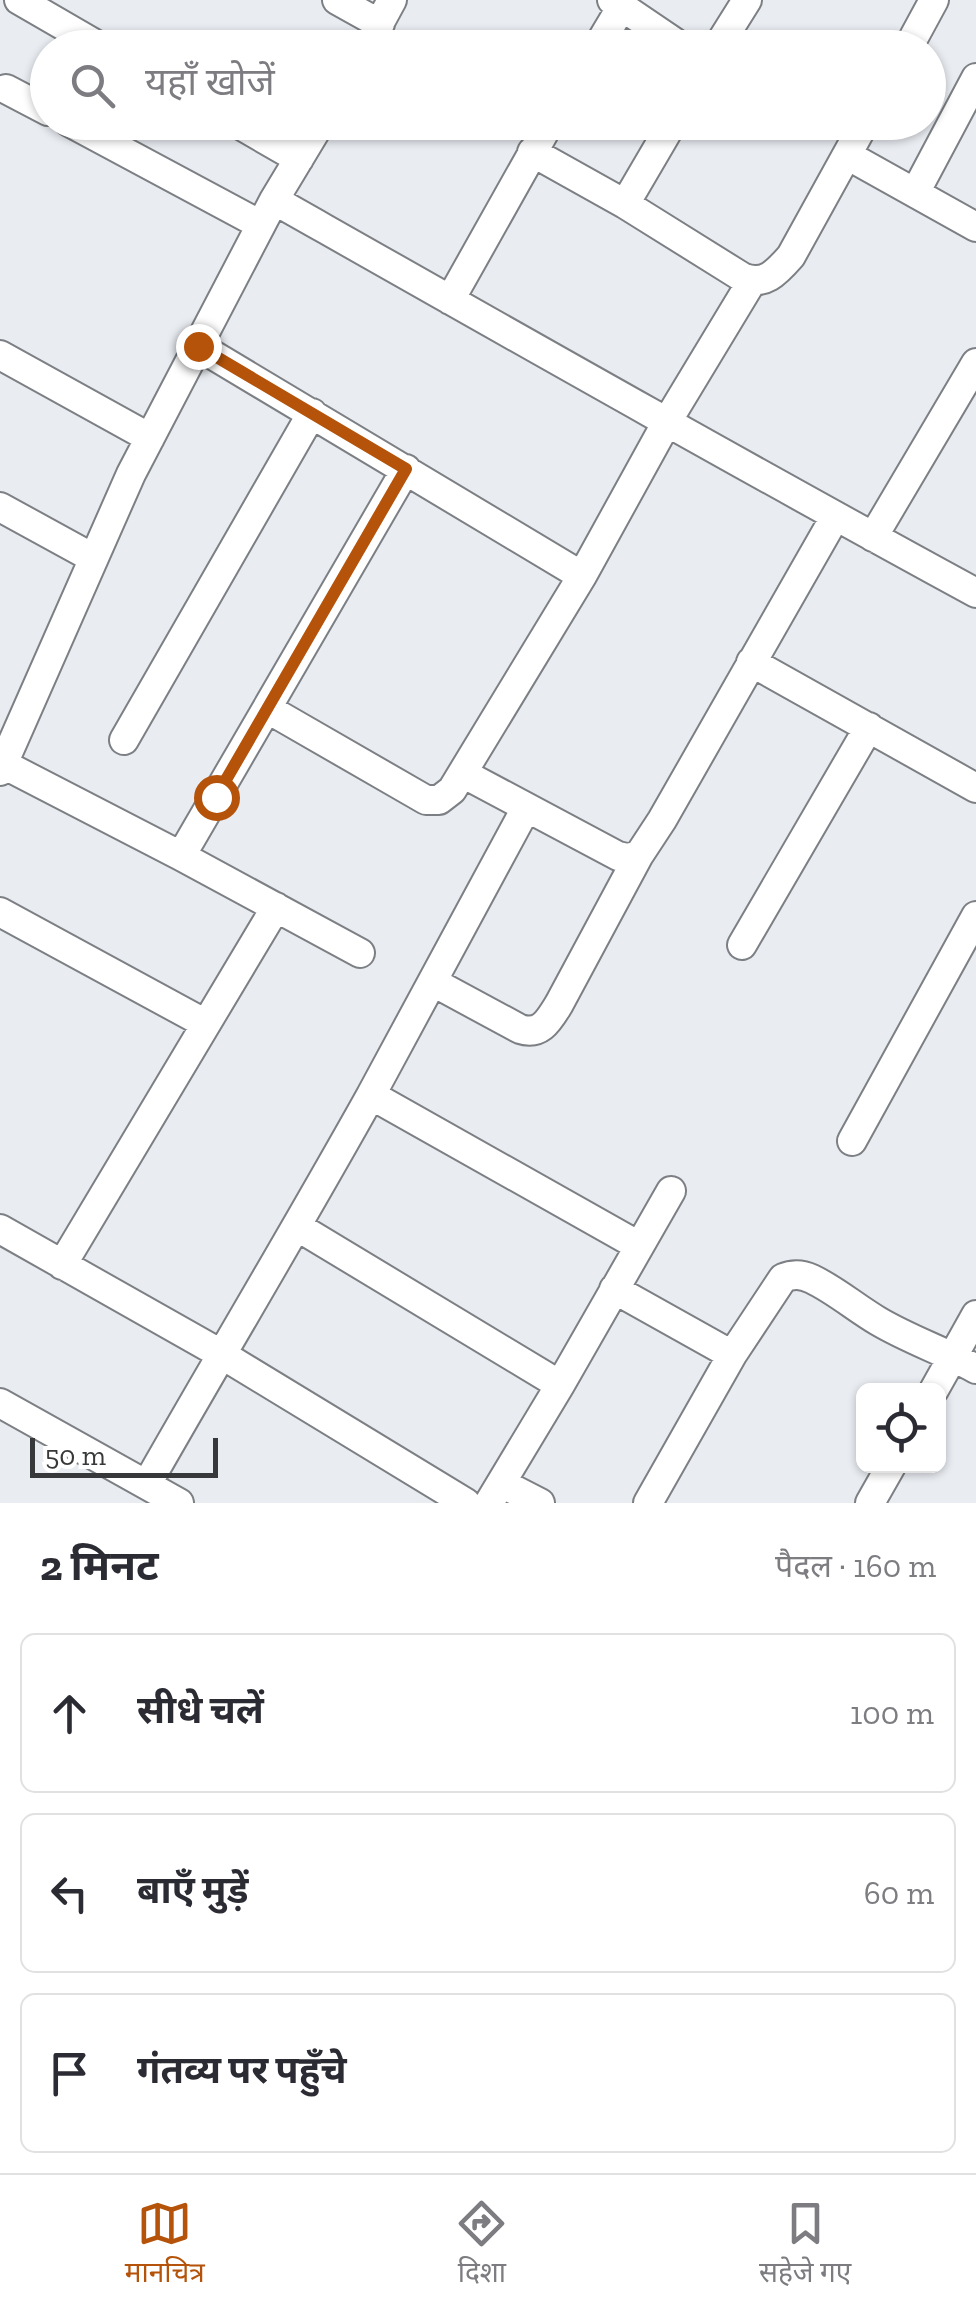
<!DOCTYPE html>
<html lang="hi">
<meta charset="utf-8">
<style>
:root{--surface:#fff;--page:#f2f2f3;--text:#2b2b33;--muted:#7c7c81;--line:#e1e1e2;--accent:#b45309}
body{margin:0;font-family:"Zilla Slab","Noto Sans Devanagari",serif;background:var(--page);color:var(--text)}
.controls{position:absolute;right:30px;bottom:30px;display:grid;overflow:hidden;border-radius:15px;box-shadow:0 2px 8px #0004}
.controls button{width:90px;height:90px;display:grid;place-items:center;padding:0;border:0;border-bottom:2px solid var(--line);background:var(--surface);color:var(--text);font:50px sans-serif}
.scale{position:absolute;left:30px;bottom:25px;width:188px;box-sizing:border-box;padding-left:10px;border:5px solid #363839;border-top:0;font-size:28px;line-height:35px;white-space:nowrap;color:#363839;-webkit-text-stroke:8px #fff;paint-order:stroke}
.stop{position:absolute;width:30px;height:30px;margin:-22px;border:8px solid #b45309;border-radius:50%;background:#fff}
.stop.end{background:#b45309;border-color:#fff;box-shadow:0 2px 10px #0008}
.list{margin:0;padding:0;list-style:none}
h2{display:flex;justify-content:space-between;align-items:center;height:130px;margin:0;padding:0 40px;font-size:42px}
h2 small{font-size:32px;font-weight:400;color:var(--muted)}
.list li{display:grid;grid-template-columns:65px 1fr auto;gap:30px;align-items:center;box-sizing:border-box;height:160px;margin:0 20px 20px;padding:0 20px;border:2px solid var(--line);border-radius:15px}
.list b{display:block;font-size:38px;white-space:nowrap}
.list em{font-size:32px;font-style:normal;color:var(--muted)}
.icon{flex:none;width:55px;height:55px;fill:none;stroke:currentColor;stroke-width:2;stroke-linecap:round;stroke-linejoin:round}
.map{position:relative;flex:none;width:976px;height:1503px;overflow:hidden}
.search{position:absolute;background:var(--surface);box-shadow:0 2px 8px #0004;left:30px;right:30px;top:30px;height:110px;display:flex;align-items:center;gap:25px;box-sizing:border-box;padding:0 35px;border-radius:55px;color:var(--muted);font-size:38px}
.sheet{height:670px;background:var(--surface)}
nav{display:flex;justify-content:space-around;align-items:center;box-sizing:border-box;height:140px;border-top:2px solid var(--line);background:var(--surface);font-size:28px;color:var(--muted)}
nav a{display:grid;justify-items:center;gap:5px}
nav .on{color:var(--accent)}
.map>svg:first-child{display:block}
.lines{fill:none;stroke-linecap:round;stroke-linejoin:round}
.minor-casing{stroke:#7c7f83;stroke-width:32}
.minor{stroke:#fff;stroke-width:28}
.route{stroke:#b45309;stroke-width:12}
</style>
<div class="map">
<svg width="976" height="1503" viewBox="0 0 976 1503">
<rect width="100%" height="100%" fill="#e9ecf1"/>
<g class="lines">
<defs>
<path id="minor" d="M 19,0 L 102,48
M 337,0 L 380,24
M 612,0 L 683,48
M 366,48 L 392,0
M 597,48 L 622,6
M 717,48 L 747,0
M 908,48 L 934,0
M 6,89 L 48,111
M 69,122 L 261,225
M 235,122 L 299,159
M 532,152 L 625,204 L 742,277 C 764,287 777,272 791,256 L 865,122
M 847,155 L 976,227
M 915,193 L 976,78
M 274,200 C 507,332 741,465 976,593
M 625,204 L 673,122
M 450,300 L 550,122
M 198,346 L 582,576
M 0,355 L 150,438
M 0,507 L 93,558
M 873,537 L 976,363
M 751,662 L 976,788
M 268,709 L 426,800 L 439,800 L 452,790 L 582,576 L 668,420 L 752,281
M 124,740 L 312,413
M 3,764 L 181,856 L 360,953
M 0,771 L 131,474 L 274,200 L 321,122
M 464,774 L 618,856 L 627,858 L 639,855 L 662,820 L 835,517
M 526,808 L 371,1095 L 639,1246
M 181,856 L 406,469
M 0,912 L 206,1024
M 742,945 L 869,727
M 433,982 L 520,1029 C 541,1036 549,1020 559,1004 L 639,855
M 852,1141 L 976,916
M 298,1227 L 560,1385
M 0,1229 L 221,1354 L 466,1503
M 62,1265 L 276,907
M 614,1289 L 732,1355
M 934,1390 L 976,1315
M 0,1403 L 179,1503
M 501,1483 L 540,1503
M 147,1484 C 221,1354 298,1226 371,1095
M 489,1503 L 560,1385 L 671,1191
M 648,1503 L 732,1355 L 783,1278 C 793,1274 801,1274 812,1279 C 835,1290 856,1308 878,1321 C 910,1340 944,1351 976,1369
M 870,1503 L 891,1466"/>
</defs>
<use href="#minor" class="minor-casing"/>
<use href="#minor" class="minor"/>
</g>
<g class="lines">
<path class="route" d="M 198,346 L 406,469 L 216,797"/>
</g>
</svg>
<div class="controls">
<button><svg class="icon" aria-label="locate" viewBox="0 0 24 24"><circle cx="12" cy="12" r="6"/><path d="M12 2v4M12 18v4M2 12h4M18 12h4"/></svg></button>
</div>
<div class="scale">50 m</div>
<div class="stop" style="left:216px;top:797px"></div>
<div class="stop end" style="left:198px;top:346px"></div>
<div class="search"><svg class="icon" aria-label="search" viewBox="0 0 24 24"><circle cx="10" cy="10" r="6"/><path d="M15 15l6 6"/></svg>यहाँ खोजें</div>
</div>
<section class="sheet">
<h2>2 मिनट<small>पैदल · 160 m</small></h2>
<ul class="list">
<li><svg class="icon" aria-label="ahead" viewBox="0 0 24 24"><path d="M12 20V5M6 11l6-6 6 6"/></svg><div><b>सीधे चलें</b></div><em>100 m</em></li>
<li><svg class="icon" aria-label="left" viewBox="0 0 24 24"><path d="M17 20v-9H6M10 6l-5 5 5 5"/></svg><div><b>बाएँ मुड़ें</b></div><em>60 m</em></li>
<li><svg class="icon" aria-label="arrive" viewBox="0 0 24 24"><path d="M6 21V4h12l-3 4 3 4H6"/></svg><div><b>गंतव्य पर पहुँचे</b></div></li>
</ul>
</section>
<nav>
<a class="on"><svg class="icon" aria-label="map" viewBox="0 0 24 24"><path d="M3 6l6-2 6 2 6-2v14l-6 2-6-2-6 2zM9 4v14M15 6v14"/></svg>मानचित्र</a>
<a><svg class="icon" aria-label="directions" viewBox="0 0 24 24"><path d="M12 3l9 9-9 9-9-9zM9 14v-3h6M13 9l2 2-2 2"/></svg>दिशा</a>
<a><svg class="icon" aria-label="saved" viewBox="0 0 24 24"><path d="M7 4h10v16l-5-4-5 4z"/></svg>सहेजे गए</a>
</nav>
